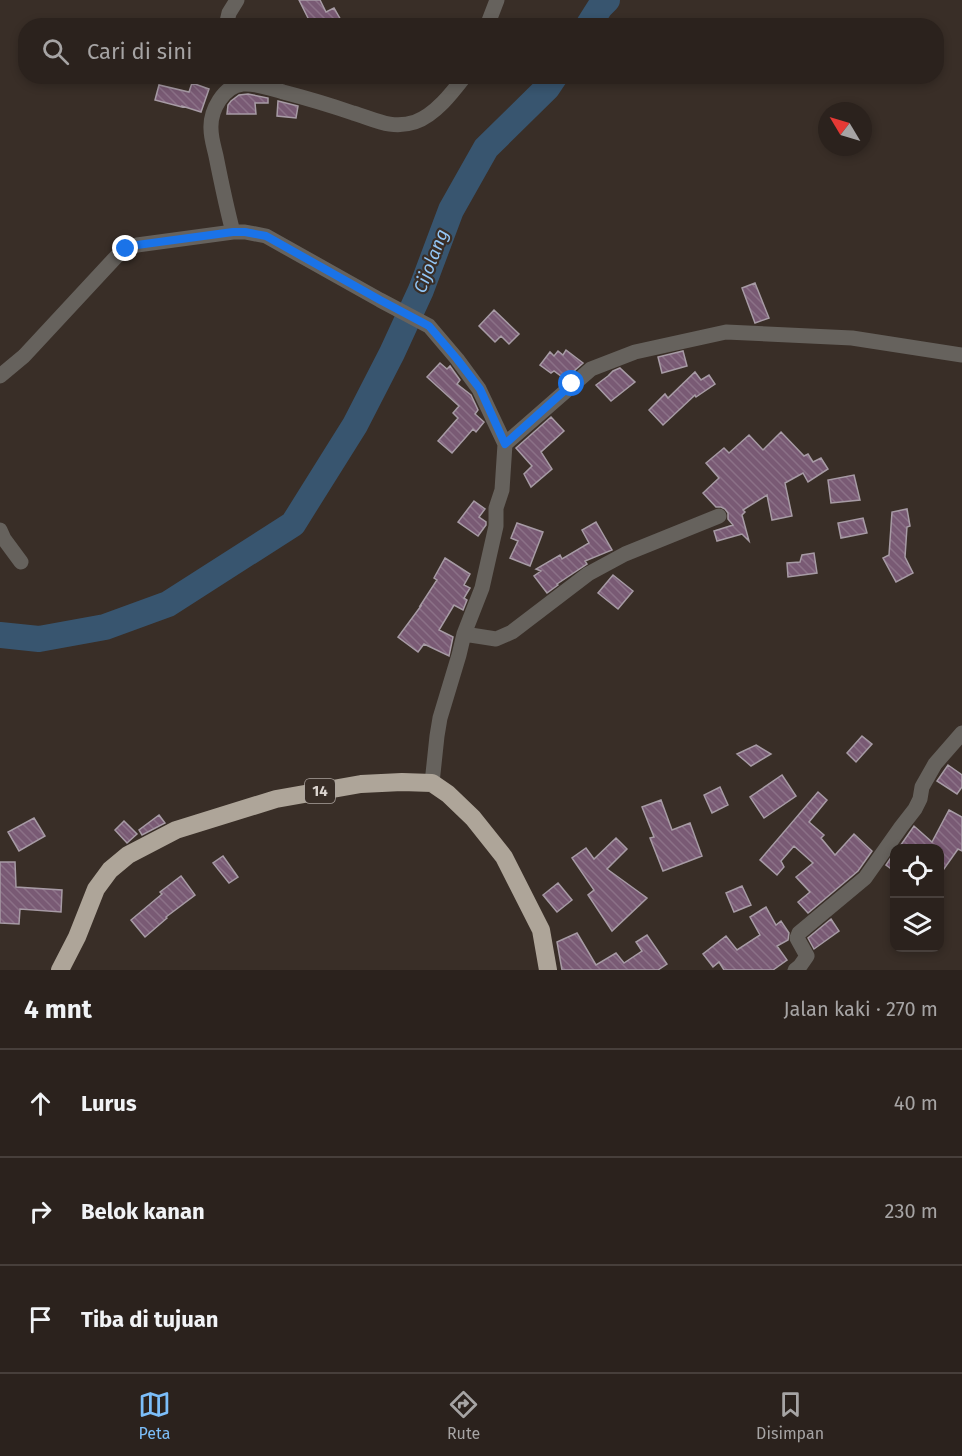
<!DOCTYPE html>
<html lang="id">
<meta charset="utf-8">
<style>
:root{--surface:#2b221d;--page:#372f2a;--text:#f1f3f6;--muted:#a6a4a4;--line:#473f3b;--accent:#7cbef9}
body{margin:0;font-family:"Fira Sans",sans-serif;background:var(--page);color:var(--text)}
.controls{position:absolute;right:18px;bottom:18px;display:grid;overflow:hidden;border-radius:12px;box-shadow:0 3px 9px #0003}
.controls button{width:54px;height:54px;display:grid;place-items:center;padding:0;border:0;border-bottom:2px solid var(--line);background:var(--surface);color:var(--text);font:30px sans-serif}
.compass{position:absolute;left:818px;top:102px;width:54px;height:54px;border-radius:50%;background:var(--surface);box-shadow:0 3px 9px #0003;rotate:308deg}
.stop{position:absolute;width:18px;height:18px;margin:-14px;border:4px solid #1a73e8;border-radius:50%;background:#fff}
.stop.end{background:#1a73e8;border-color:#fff;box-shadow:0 2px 6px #0008}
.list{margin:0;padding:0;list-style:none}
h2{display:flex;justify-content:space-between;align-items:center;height:78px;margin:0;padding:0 24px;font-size:26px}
h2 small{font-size:20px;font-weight:400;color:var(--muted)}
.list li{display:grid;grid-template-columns:39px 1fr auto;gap:18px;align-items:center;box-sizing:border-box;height:108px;padding:0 24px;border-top:2px solid var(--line)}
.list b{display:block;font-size:22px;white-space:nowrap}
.list em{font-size:20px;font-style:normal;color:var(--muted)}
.icon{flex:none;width:33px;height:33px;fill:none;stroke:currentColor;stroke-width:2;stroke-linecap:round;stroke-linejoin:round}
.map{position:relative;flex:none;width:962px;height:970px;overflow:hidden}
.search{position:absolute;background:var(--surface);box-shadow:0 3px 9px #0003;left:18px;right:18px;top:18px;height:66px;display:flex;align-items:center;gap:15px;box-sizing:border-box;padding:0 21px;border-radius:24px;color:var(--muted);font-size:22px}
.sheet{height:402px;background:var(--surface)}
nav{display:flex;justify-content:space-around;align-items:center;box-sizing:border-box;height:84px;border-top:2px solid var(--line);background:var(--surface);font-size:16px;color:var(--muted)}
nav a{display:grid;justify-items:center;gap:3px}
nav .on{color:var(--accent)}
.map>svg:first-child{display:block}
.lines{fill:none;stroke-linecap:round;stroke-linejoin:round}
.river{stroke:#38556f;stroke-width:26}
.building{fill:url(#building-back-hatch);stroke:#a79ba5;stroke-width:1.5}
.street{stroke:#66625d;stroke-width:15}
.highway{stroke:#aea599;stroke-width:18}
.route{stroke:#1a73e8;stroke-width:8}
.labels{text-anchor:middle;stroke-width:4.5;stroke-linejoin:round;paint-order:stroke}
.shield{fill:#392e27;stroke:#aaa29d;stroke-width:1.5}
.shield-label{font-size:15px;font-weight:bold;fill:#dbd4cf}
.water-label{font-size:18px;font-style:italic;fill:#93c6f5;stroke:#392e27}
</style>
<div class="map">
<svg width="962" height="970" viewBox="0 0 962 970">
<defs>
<pattern id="building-back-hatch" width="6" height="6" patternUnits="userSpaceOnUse" patternTransform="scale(1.5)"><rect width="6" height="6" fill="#795a74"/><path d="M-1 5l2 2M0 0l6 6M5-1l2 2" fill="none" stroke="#8b7187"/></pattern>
</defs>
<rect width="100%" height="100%" fill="#392e27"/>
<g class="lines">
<path class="river" d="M 588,26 L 600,7 L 607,0
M 0,635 L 39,639 L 105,627 L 168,604 L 293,524 L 355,425 L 392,353 L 421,290 L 451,210 L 486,148 L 547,88 L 555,76"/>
</g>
<path class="building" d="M 299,0 L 320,0 L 326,12 L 334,8 L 342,22 L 335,26 L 312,26 Z
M 192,83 L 209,89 L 201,112 L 182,106 L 182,107 L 155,100 L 159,85 L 189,92 Z
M 248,94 L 268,98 L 268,103 L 255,103 L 256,114 L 227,114 L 228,105 L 231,101 L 239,95 Z
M 278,101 L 298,106 L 296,118 L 277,116 Z
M 755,283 L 769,318 L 755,323 L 742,288 Z
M 494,310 L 519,334 L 509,344 L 501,336 L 495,342 L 479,326 Z
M 566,350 L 583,363 L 565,379 L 554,371 L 551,373 L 540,365 L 550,352 L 554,356 L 558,351 L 563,355 Z
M 683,351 L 687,366 L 662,373 L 658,357 Z
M 440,363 L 447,369 L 450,366 L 460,380 L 457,384 L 471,395 L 478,410 L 475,414 L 484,422 L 476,432 L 473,429 L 452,453 L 438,441 L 458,418 L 453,413 L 459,406 L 427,377 Z
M 620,368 L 635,382 L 611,401 L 596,385 L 608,376 L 613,371 Z
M 695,372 L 701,380 L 709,375 L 715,384 L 696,397 L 695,395 L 663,425 L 649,410 L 665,394 L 668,398 Z
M 551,417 L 564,431 L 541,452 L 552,469 L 531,487 L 524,474 L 532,466 L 516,448 Z
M 781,432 L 804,456 L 808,454 L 813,462 L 821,458 L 828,469 L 808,482 L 803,473 L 785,483 L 792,516 L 772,520 L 767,495 L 743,510 L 745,512 L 742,515 L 749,541 L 742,534 L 717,541 L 714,531 L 733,525 L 728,519 L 728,513 L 725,509 L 721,507 L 716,507 L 703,493 L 719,478 L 706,463 L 724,448 L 729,453 L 749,435 L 763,450 Z
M 854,475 L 860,500 L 831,503 L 828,480 Z
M 474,501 L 485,509 L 479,517 L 486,522 L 486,525 L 478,536 L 458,522 Z
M 907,509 L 910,526 L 907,527 L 905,557 L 913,573 L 896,582 L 883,558 L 889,555 L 892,512 Z
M 863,518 L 867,533 L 841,538 L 838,523 Z
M 596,522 L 612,550 L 585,561 L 587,564 L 557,584 L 558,585 L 547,593 L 534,576 L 541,571 L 536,569 L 560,555 L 562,559 L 589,543 L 582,530 Z
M 517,523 L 543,532 L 530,566 L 510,558 L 518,541 L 511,538 Z
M 814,553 L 817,573 L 788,577 L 787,563 L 800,562 L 802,555 Z
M 445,558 L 470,574 L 464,585 L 470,588 L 464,598 L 467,600 L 463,610 L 454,605 L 439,630 L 453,637 L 449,656 L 424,644 L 418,652 L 398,637 L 421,606 L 420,606 L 437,580 L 434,578 Z
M 613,575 L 633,591 L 618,609 L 598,593 Z
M 862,736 L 872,744 L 856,762 L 847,753 Z
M 756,745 L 771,754 L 751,766 L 737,754 Z
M 948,765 L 962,775 L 962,787 L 957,794 L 937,781 Z
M 782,775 L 796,796 L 764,818 L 750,797 Z
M 720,787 L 728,805 L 712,813 L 704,795 Z
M 818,792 L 827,800 L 809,822 L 824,835 L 821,838 L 835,855 L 854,834 L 872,851 L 858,871 L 808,913 L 798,902 L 810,892 L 796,877 L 813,863 L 794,846 L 781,861 L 784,867 L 777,875 L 760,860 Z
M 661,800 L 672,830 L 690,823 L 702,856 L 663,871 L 650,838 L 654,837 L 642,807 Z
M 949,810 L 962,817 L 962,851 L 958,849 L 939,876 L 939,849 L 898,849 L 914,826 L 932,842 Z
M 159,815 L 165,823 L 142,835 L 139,830 Z
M 34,818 L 45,836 L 19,851 L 8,832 Z
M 124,821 L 137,834 L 127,843 L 115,830 Z
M 616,838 L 627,849 L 607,869 L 647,898 L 612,931 L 588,895 L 594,890 L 572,858 L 586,848 L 594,859 Z
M 894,853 L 894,871 L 886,865 Z
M 223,856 L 238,877 L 229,883 L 213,863 Z
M 0,862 L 15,862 L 16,887 L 62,890 L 61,912 L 20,909 L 19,924 L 0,923 Z
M 181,876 L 195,895 L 166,917 L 167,918 L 145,937 L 131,920 L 162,894 L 160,892 Z
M 558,883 L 572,900 L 557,912 L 543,895 Z
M 742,886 L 751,905 L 734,912 L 726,893 Z
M 766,907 L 776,925 L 781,921 L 789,933 L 788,940 L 777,946 L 787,960 L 773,970 L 724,970 L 719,962 L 713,967 L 703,954 L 726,936 L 737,950 L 760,935 L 750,917 Z
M 831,919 L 839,931 L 814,949 L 808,938 Z
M 577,933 L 596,965 L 616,953 L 624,963 L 642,951 L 636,942 L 647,935 L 667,964 L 658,970 L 562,970 L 557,942 Z"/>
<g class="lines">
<path class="street" d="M 226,26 L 229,13 L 237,0
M 487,26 L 497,0
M 233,232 C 226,206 221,181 216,156 C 214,147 211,138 211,129 C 210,111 223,86 243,84 C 256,83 270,88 283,92 C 306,98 330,105 353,113 C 374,119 391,130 415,122 C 435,115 452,93 465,76
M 0,376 L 24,356 L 116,257 L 126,249 L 137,245 L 233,232 L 245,232 L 266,236 L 380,300 L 429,326 L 457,359 L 479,389 L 505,444
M 0,530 L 4,539 L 21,562
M 464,634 L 496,639 L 512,632 L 588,574 L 625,554 L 719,516
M 432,783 L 437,736 L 440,718 L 459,655 L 464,634 L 482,588 L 496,526 L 496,508 L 502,490 L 505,444 L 591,369 L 635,352 L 726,332 L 852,338 L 962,355
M 795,970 L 800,966 L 807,956 L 797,938 L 799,933 L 865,878 L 901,827 L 915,809 L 920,799 L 922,787 L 935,764 L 962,733"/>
<path class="highway" d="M 60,970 L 77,937 L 96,889 L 110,870 L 128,855 L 176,830 L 276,799 L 361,784 L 402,782 L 432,783 L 448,794 L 473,818 L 504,857 L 541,930 L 548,970"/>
</g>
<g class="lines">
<path class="route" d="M 126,249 L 137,245 L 233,232 L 245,232 L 266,236 L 380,300 L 429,326 L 457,359 L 480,389 L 505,444 L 572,384"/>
</g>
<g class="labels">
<rect class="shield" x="305" y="779" width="30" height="24" rx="4.5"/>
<g class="shield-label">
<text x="320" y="796">14</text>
</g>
<g class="water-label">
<text transform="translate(431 261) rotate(-69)" y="6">Cijolang</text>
</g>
</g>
</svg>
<div class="controls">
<button><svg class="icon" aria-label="locate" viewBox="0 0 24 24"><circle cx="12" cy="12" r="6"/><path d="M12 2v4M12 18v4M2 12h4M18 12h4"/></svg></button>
<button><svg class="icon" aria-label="layers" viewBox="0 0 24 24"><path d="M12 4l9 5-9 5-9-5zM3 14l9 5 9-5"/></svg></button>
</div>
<svg class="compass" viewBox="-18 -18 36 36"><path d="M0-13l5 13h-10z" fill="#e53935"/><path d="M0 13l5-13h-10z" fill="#a6a4a4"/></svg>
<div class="stop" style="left:572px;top:384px"></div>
<div class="stop end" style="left:126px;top:249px"></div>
<div class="search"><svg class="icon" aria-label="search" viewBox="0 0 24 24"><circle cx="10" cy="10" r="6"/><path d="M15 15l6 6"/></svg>Cari di sini</div>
</div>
<section class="sheet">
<h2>4 mnt<small>Jalan kaki · 270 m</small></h2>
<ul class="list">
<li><svg class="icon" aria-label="ahead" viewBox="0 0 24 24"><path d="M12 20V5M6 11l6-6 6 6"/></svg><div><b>Lurus</b></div><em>40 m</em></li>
<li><svg class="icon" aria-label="right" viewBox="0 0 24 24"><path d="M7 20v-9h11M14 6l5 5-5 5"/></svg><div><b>Belok kanan</b></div><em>230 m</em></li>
<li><svg class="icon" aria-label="arrive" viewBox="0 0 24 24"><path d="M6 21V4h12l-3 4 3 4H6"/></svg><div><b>Tiba di tujuan</b></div></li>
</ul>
</section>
<nav>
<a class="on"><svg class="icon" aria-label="map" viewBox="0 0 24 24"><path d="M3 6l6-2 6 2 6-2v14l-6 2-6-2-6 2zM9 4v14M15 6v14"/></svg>Peta</a>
<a><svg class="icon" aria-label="directions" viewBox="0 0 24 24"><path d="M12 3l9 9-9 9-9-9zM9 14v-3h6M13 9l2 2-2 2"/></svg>Rute</a>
<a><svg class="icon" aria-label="saved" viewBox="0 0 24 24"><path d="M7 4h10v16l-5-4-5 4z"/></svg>Disimpan</a>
</nav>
